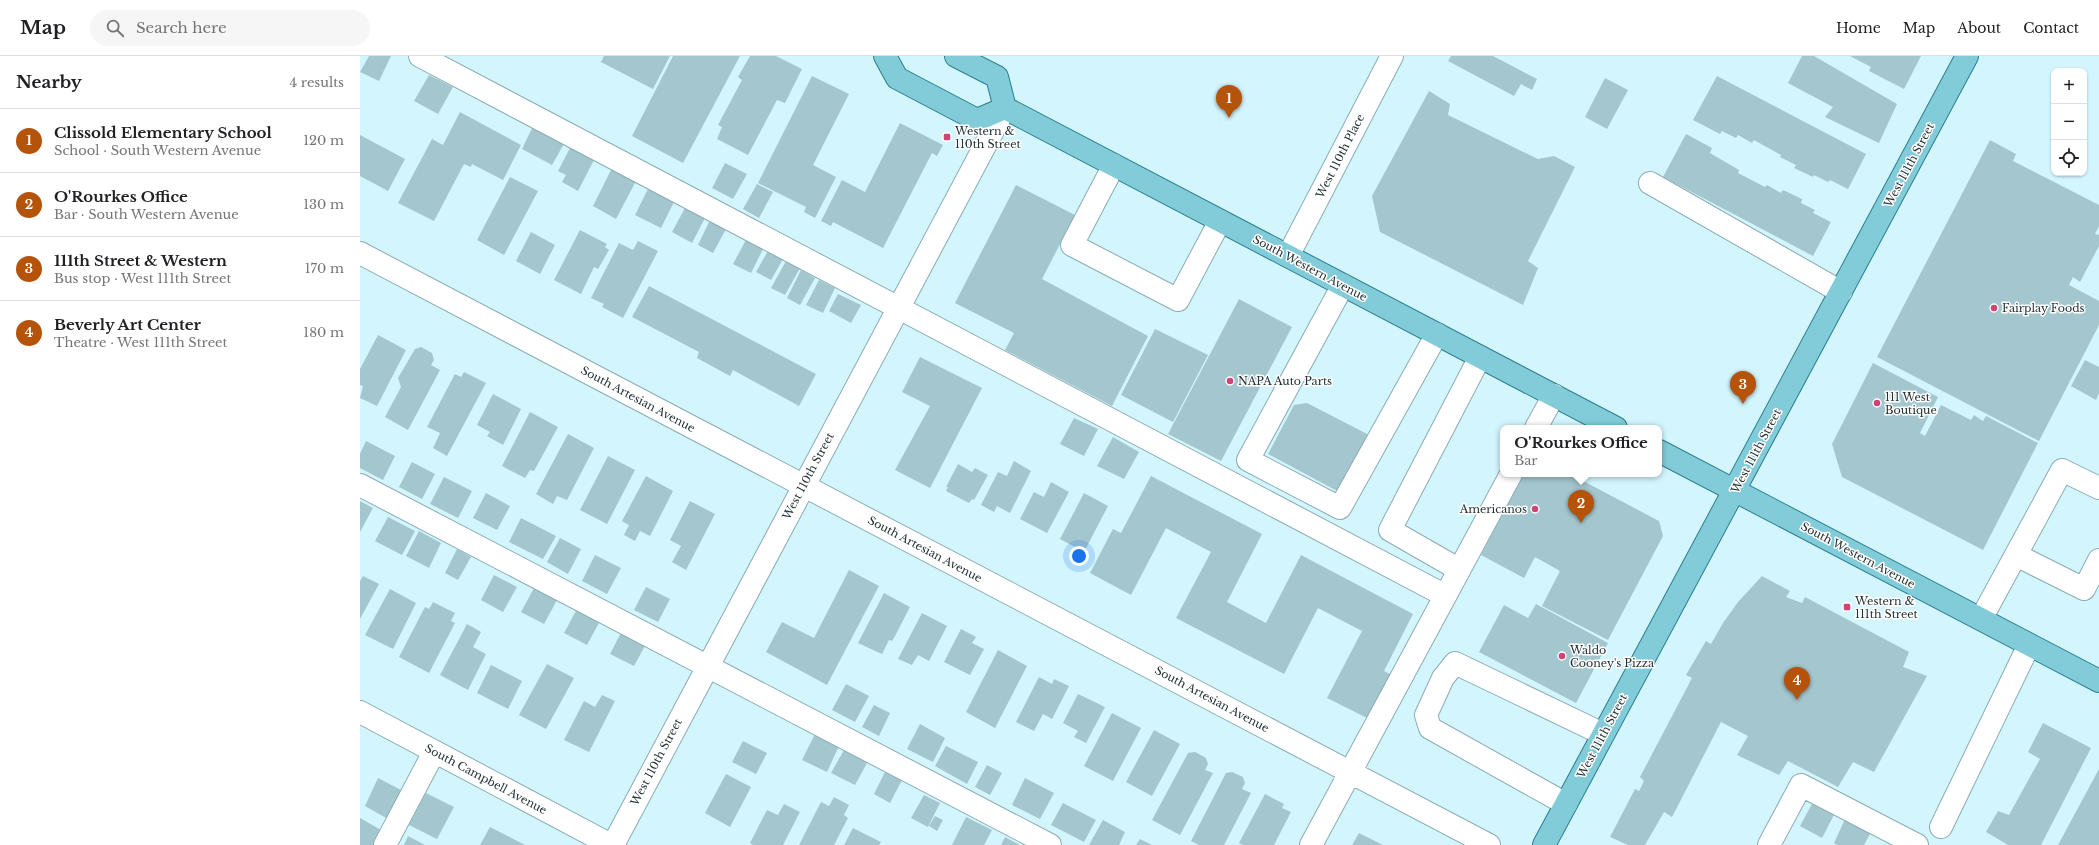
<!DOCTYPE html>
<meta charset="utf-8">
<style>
:root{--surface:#fff;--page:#f6f6f6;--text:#202124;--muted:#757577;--line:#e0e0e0;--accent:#b45309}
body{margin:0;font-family:"Libre Baskerville",serif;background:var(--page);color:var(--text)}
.controls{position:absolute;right:12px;top:12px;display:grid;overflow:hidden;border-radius:8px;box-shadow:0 1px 3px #0004}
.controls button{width:36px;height:36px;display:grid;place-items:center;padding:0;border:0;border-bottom:1px solid var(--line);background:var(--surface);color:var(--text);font:20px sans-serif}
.you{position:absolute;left:719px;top:500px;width:14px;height:14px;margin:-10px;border:3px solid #fff;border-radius:50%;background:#1a73e8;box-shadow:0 0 0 6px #1a73e833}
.badge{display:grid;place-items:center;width:26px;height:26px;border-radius:50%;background:var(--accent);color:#fff;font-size:13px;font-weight:700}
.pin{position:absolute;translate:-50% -33px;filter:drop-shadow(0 1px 2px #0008)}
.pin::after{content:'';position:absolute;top:21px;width:14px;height:12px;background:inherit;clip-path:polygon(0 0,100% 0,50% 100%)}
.popup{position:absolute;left:1140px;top:369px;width:162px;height:52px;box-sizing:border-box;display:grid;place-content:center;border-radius:8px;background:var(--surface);filter:drop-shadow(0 1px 3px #0005);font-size:13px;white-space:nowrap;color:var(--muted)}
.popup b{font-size:15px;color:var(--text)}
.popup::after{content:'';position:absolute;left:50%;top:100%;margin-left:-8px;border:8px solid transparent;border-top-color:var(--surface)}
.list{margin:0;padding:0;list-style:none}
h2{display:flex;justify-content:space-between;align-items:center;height:52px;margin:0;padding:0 16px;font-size:17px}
h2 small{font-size:13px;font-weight:400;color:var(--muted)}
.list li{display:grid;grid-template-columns:26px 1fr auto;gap:12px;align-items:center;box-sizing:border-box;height:64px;padding:0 16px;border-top:1px solid var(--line)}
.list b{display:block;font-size:15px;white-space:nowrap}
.list p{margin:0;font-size:13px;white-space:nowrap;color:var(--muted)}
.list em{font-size:13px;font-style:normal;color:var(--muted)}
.icon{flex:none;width:22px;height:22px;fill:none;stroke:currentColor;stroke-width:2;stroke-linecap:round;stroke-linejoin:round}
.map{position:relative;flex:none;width:1739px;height:789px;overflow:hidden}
header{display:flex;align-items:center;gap:24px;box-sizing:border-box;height:56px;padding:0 20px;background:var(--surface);border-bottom:1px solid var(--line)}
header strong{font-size:19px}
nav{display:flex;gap:22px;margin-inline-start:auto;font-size:14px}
.search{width:280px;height:36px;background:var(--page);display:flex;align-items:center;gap:10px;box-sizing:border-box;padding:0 14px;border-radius:22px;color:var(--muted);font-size:15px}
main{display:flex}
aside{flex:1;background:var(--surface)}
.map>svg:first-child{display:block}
.building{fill:#a4c6ce}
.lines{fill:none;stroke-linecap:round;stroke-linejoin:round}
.minor-casing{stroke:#8bacb4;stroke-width:24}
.major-casing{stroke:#2a7f8f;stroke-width:24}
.minor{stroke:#fff;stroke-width:22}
.major{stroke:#82cbd9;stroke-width:22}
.poi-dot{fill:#d04372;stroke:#fff;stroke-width:1.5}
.labels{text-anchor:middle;stroke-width:3;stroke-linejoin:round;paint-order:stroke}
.poi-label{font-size:11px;fill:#233134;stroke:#fff;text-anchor:start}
.street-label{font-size:11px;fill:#233134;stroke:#fff}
</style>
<header>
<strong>Map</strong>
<div class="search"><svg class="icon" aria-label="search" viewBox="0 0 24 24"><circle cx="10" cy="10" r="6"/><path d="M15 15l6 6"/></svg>Search here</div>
<nav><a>Home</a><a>Map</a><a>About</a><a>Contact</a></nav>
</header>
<main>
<aside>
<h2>Nearby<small>4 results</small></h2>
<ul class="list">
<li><span class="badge">1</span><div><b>Clissold Elementary School</b><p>School · South Western Avenue</p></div><em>120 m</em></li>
<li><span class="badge">2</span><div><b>O'Rourkes Office</b><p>Bar · South Western Avenue</p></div><em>130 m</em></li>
<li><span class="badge">3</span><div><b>111th Street &amp; Western</b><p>Bus stop · West 111th Street</p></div><em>170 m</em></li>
<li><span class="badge">4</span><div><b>Beverly Art Center</b><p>Theatre · West 111th Street</p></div><em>180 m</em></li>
</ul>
</aside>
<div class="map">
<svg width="1739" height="789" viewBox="0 0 1739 789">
<rect width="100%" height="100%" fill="#d3f6fe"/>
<path class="building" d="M 9,0 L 31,0 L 19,25 L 0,16 Z
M 244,0 L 310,0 L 293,33 L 241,6 Z
M 313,0 L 380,0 L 323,107 L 272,80 Z
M 390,0 L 416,0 L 442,13 L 425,47 L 417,44 L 388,99 L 357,83 L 362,71 L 358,69 L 382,24 L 378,21 Z
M 1091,0 L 1133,0 L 1177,23 L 1172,34 L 1161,28 L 1154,40 L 1088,5 Z
M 1442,0 L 1454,0 L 1537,48 L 1519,87 L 1465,61 L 1473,51 L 1428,27 Z
M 1490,0 L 1561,0 L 1544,33 L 1509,15 L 1511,11 Z
M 69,19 L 93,31 L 78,58 L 54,45 Z
M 452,20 L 489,38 L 453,109 L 476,121 L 455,162 L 444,156 L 446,151 L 398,127 Z
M 1357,20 L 1506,98 L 1488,133 L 1470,124 L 1468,126 L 1454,119 L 1453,121 L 1434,112 L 1436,109 L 1420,101 L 1421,99 L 1394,84 L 1392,87 L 1378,79 L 1376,82 L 1362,75 L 1360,78 L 1333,64 Z
M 1245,22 L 1268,34 L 1247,73 L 1225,61 Z
M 1069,35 L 1090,48 L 1088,59 L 1178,103 L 1194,100 L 1215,111 L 1168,205 L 1178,212 L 1163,249 L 1020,176 L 1012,140 Z
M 100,56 L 161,89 L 143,124 L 112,108 L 111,111 L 104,108 L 74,165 L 38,147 L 72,83 L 83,89 Z
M 540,67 L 583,89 L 577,100 L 572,97 L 523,192 L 473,166 L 471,170 L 461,165 L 482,124 L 505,136 Z
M 173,70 L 205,86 L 192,109 L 162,93 Z
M 1326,78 L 1352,92 L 1350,97 L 1379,114 L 1378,117 L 1405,131 L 1407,129 L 1421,137 L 1423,134 L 1442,143 L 1441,147 L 1455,154 L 1453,157 L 1471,166 L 1453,200 L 1303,121 Z
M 0,79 L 45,103 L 28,135 L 0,120 Z
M 1630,84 L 1656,98 L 1653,105 L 1739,149 L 1739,170 L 1735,178 L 1739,179 L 1739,190 L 1720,226 L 1713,221 L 1709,229 L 1739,245 L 1739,269 L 1679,385 L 1517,301 Z
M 210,92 L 234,104 L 218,135 L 202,126 L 206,119 L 198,115 Z
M 365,107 L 387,118 L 373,143 L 352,132 Z
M 252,112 L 276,125 L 256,163 L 233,150 Z
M 150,121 L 178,135 L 144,199 L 117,184 Z
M 397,128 L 413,136 L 399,162 L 383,153 Z
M 656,129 L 715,159 L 682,223 L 788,280 L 752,350 L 645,294 L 654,277 L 595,247 Z
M 288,133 L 314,146 L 301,172 L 275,159 Z
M 325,152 L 345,162 L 332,187 L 312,176 Z
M 350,164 L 366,173 L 353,197 L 338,189 Z
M 220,174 L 247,188 L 245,191 L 249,194 L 238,213 L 234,211 L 221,238 L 194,224 Z
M 171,176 L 195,189 L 180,218 L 156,205 Z
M 387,182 L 404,191 L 391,217 L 373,208 Z
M 278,185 L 298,195 L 263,262 L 242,251 L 244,248 L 231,242 L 259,187 L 273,194 Z
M 408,195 L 423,203 L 411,224 L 396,216 Z
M 426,205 L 440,212 L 425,239 L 411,232 Z
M 441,214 L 455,222 L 440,249 L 427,242 Z
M 459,224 L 475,232 L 463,257 L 446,249 Z
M 289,230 L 456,318 L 439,350 L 373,314 L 370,320 L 337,302 L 339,296 L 272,261 Z
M 478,238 L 501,249 L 491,267 L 469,255 Z
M 879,243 L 932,271 L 861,405 L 808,378 Z
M 795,273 L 848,299 L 813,366 L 761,339 Z
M 18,279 L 46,294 L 17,350 L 0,342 L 3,330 L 0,329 L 0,313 Z
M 61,291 L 72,297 L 74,304 L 71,309 L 80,314 L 48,374 L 25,361 L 41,331 L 38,322 L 55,293 Z
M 560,301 L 622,332 L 570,432 L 535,414 L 570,350 L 542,336 Z
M 1725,304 L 1739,311 L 1739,337 L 1736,344 L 1711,330 Z
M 1513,307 L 1578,341 L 1560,377 L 1565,380 L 1581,349 L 1611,364 L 1614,359 L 1623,365 L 1626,360 L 1678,387 L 1623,494 L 1482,421 L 1472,388 Z
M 104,316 L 126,327 L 87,400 L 73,392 L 80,377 L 67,371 L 95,318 L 101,321 Z
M 133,338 L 161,353 L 143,389 L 127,380 L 130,376 L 117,369 Z
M 947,347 L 1011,380 L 981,437 L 908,398 L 934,349 Z
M 170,356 L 198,371 L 174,415 L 170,414 L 165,422 L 142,410 Z
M 714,362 L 738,373 L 724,400 L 700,388 Z
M 208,378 L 234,392 L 207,444 L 197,440 L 193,448 L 176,438 Z
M 753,381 L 779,396 L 764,423 L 737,410 Z
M 6,385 L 35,400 L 23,424 L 0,412 L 0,398 Z
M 248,400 L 275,414 L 247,468 L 220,454 Z
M 654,405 L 671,415 L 650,457 L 637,450 L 634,456 L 621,449 L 638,416 L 647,420 Z
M 52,406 L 75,418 L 62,443 L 39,431 Z
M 598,408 L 612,416 L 615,412 L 628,419 L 614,444 L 612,443 L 609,447 L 586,435 L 588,431 L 586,431 Z
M 1164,418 L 1210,418 L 1299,465 L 1303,480 L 1248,584 L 1182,550 L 1200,515 L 1175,501 L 1164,522 L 1121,499 Z
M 286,420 L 313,435 L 290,480 L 280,475 L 275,485 L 264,479 L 269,469 L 262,465 Z
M 791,420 L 902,478 L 867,546 L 906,567 L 941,499 L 1053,558 L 1024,615 L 1032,619 L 1009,663 L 967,642 L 1002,575 L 958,552 L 924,618 L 816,562 L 851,496 L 806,472 L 771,539 L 730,517 L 753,473 L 761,477 Z
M 84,421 L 112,435 L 98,462 L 70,448 Z
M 691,426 L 709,436 L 687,477 L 660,463 L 674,436 L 684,441 Z
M 126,437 L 150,450 L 137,474 L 113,462 Z
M 724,437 L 748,450 L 724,496 L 700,483 Z
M 0,445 L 13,452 L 0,476 Z
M 330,445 L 355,458 L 326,514 L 312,506 L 321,490 L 310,484 Z
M 28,461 L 55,475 L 42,499 L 15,485 Z
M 161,462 L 196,480 L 183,503 L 149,486 Z
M 59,475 L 81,487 L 69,512 L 46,500 Z
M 200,482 L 221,493 L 208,518 L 187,506 Z
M 97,493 L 111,501 L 98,524 L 85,517 Z
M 235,499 L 261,512 L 247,538 L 222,525 Z
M 489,514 L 519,530 L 467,629 L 406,596 L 422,566 L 454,582 Z
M 134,519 L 157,531 L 143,556 L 121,544 Z
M 3,520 L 19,528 L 0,563 L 0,525 Z
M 1402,520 L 1430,535 L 1426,541 L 1442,547 L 1445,541 L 1549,596 L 1543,611 L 1567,620 L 1514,716 L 1493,706 L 1478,731 L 1428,705 L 1419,719 L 1377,699 L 1388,680 L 1361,666 L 1312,761 L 1304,756 L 1285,789 L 1268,789 L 1250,781 L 1275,733 L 1279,735 L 1284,725 L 1280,721 L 1332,622 L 1326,619 L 1346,585 L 1351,588 L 1363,567 L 1378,546 Z
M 286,531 L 310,543 L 298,566 L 274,554 Z
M 174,532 L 197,544 L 184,568 L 161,556 Z
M 30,533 L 56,547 L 33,593 L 5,579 Z
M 524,537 L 550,551 L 535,580 L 532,585 L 529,584 L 522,598 L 498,587 Z
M 73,546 L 95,557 L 91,565 L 95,567 L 69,617 L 39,601 L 65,551 L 69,553 Z
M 1176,548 L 1248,587 L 1216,647 L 1119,596 L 1144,549 L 1168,562 Z
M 217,553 L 240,565 L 227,589 L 204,577 Z
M 562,557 L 587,570 L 569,605 L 558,599 L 552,609 L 538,603 Z
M 107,568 L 121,576 L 113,591 L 126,598 L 108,634 L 80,619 Z
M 601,573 L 616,581 L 612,587 L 624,593 L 610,619 L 584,606 Z
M 262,575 L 286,588 L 274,610 L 250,598 Z
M 638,594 L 667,610 L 635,672 L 606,656 Z
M 187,608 L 214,622 L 186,673 L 159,659 Z
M 131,609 L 162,625 L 148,653 L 117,637 Z
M 679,621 L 692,628 L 694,623 L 709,630 L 692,663 L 683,658 L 674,675 L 656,666 Z
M 486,628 L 509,640 L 495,666 L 472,654 Z
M 718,638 L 745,651 L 726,687 L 714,681 L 718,675 L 703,667 Z
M 242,639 L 255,645 L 229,696 L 204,684 L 224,645 L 235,651 Z
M 514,649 L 530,657 L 519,680 L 502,671 Z
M 752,657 L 781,672 L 753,725 L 724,710 Z
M 1683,667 L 1731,692 L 1681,789 L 1648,789 L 1626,776 L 1638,755 L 1649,759 L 1680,703 L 1668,696 Z
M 560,668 L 585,682 L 573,706 L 547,693 Z
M 794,674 L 820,688 L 792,740 L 766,726 Z
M 455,678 L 479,690 L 467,716 L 442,704 Z
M 383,685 L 407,697 L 396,718 L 372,706 Z
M 586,690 L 618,706 L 607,728 L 575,710 Z
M 484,694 L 507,707 L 495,729 L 471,717 Z
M 835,696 L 846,702 L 848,708 L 845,714 L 853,717 L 820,779 L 792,764 L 828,697 Z
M 627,709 L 642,717 L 630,739 L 615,731 Z
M 1739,713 L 1739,789 L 1698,789 Z
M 525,716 L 542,724 L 530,747 L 514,738 Z
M 872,716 L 883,721 L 885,727 L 882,733 L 891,737 L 864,789 L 839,789 L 831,785 L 866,717 Z
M 366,718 L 391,731 L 370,771 L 345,757 Z
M 18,722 L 43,735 L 28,763 L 5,750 Z
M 665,722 L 694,737 L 680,763 L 652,749 Z
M 66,737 L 94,751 L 77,783 L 49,769 Z
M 905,738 L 924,748 L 922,752 L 931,756 L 914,789 L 883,789 L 879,787 Z
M 564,739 L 580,747 L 568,771 L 551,762 Z
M 474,741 L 489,749 L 484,759 L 488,762 L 474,789 L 439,789 L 461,746 L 469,750 Z
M 1453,746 L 1475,757 L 1462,782 L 1440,770 Z
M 703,747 L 736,764 L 724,786 L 691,769 Z
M 424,748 L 440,756 L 423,789 L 393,789 L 390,787 L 407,754 L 418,759 Z
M 1487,759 L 1513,772 L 1504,789 L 1477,789 L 1474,787 Z
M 575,760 L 583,764 L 577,775 L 569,770 Z
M 606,761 L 632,774 L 624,789 L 592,789 Z
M 0,762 L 21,774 L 13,789 L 0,789 Z
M 743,764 L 765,776 L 759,789 L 729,789 Z
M 130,771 L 165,789 L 120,789 Z
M 493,772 L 521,786 L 519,789 L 484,789 Z
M 999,777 L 1023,789 L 992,789 Z
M 48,780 L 65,789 L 44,789 Z
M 645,781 L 660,789 L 641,789 Z
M 780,783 L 792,789 L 776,789 Z"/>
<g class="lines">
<defs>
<path id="minor" d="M 60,0 L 1084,539
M 754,109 L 712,189 L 818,244 L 860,165
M 1290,127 L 1481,236
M 0,197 L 1129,789
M 928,200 L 1032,0
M 983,229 L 888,404 L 980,452 L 1077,278
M 1176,372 L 1194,339
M 0,429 L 690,789
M 1656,499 L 1724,533 L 1739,504
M 1098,513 L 1030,474 L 1120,301
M 1621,563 L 1702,414 L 1739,432
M 0,656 L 251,789
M 1206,748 L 1070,672 L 1066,659 L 1083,622 L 1095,607 L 1243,678
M 1581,771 L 1669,589
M 25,789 L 74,696
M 253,789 L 645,52
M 951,789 L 1151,418
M 1409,789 L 1441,729 L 1557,789"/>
<path id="major" d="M 525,0 L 537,22 L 617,64 L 645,52
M 596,0 L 637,21 L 645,52 L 1256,372
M 1299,395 L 1739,625
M 1184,789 L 1607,0"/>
</defs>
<use href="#minor" class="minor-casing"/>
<use href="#major" class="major-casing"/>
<use href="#minor" class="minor"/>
<use href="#major" class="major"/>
</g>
<g class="poi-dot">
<rect x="583" y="77" width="8" height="8" rx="2"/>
<circle cx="1634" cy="252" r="4"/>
<circle cx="870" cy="325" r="4"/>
<circle cx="1517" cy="347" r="4"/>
<circle cx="1175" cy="453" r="4"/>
<rect x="1483" y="547" width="8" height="8" rx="2"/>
<circle cx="1202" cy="600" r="4"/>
</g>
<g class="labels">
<g class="poi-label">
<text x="595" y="79">Western &amp;<tspan x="595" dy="13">110th Street</tspan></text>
<text x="1642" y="256">Fairplay Foods</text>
<text x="878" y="329">NAPA Auto Parts</text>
<text x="1525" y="345">111 West<tspan x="1525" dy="13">Boutique</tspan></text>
<text x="1167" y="457" text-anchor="end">Americanos</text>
<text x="1495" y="549">Western &amp;<tspan x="1495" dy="13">111th Street</tspan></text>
<text x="1210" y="598">Waldo<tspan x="1210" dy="13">Cooney's Pizza</tspan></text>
</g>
<g class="street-label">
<text transform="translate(980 100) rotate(-63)" y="4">West 110th Place</text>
<text transform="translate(1549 109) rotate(-62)" y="4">West 111th Street</text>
<text transform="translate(950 212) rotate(28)" y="4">South Western Avenue</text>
<text transform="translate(278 343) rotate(28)" y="4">South Artesian Avenue</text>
<text transform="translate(1396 395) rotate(-62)" y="4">West 111th Street</text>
<text transform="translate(448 420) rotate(-62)" y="4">West 110th Street</text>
<text transform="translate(565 493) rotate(28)" y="4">South Artesian Avenue</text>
<text transform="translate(1498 499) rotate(28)" y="4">South Western Avenue</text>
<text transform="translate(852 643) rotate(28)" y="4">South Artesian Avenue</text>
<text transform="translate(1242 680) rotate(-62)" y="4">West 111th Street</text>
<text transform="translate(296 706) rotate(-62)" y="4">West 110th Street</text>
<text transform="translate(126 723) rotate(28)" y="4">South Campbell Avenue</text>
</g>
</g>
</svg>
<div class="controls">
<button>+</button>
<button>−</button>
<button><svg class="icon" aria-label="locate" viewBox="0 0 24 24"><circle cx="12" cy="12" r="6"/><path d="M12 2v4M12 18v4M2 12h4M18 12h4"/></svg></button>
</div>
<div class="you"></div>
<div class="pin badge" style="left:869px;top:62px">1</div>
<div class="pin badge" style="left:1221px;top:467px">2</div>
<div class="popup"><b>O'Rourkes Office</b>Bar</div>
<div class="pin badge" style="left:1383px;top:348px">3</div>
<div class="pin badge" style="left:1437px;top:644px">4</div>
</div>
</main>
